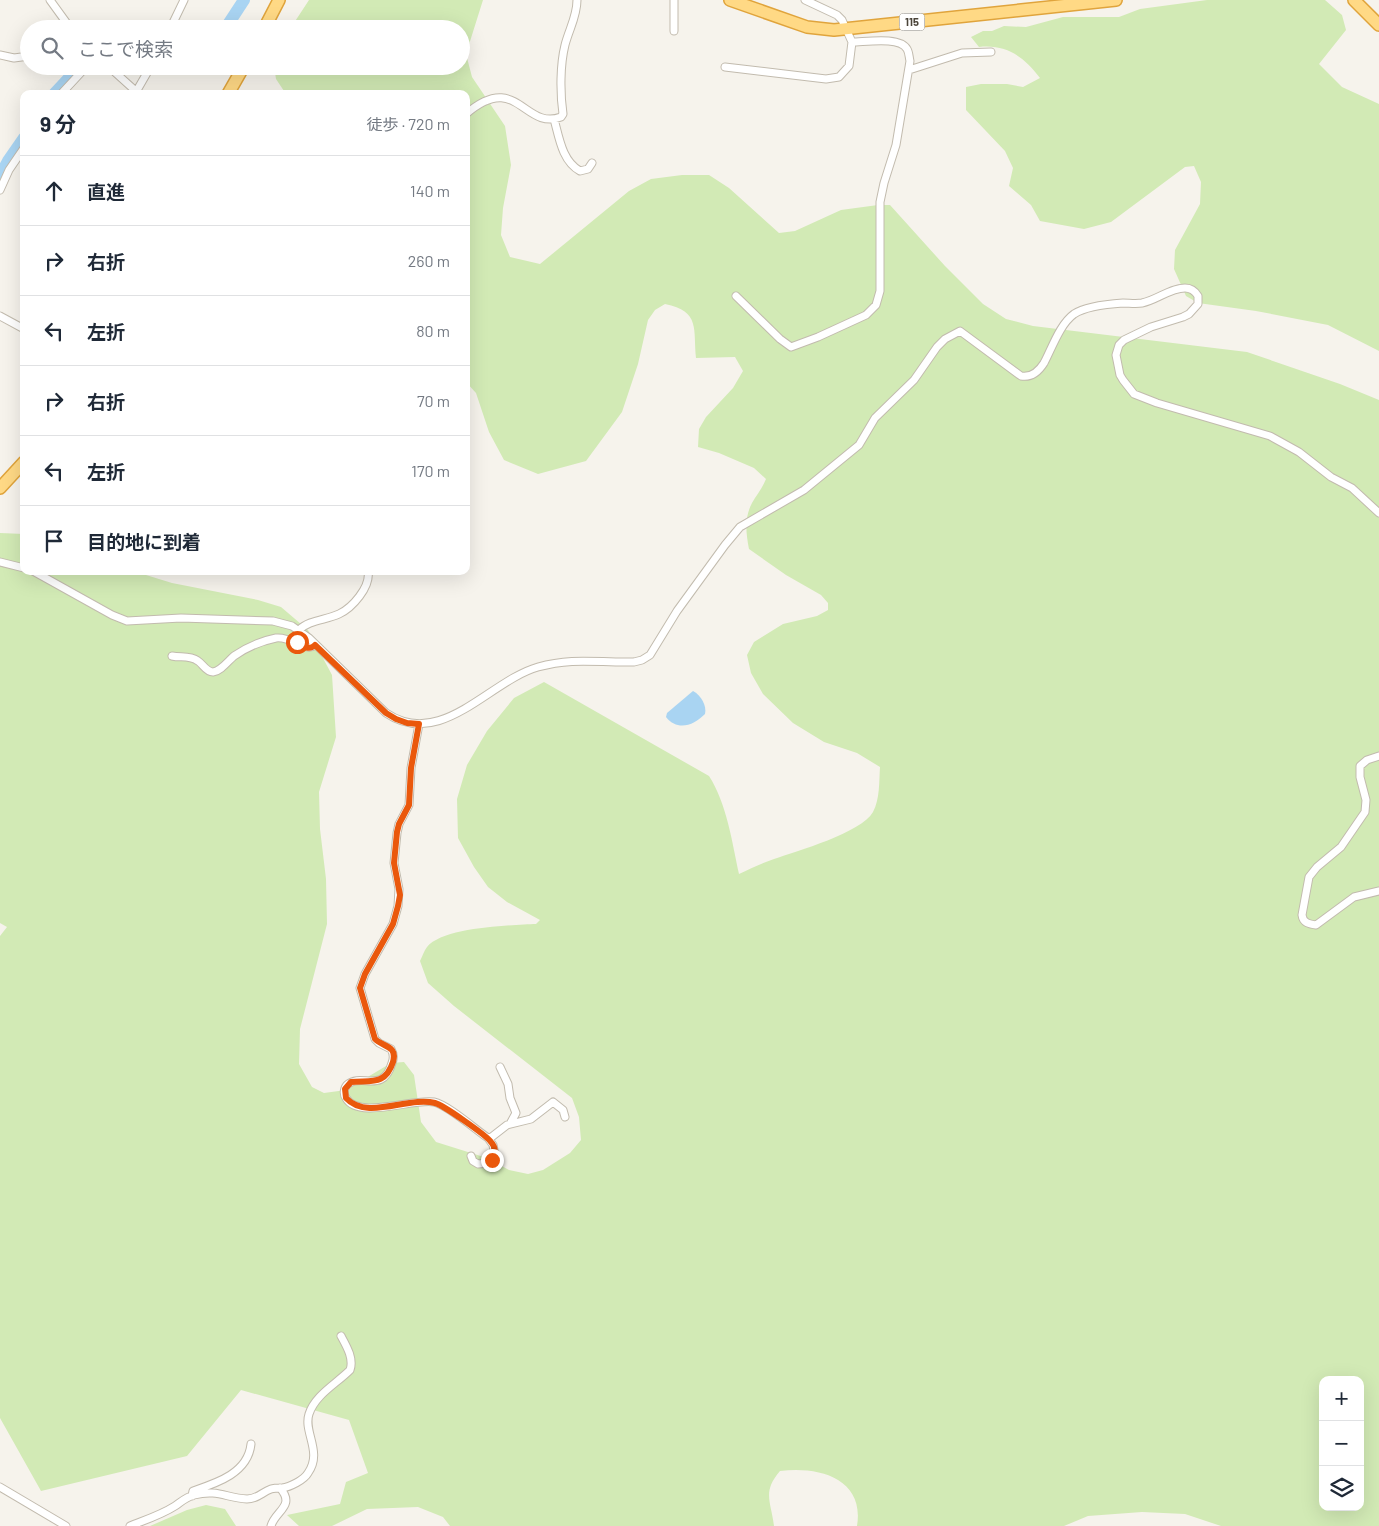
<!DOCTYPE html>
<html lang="ja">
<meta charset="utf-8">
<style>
:root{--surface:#fff;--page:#f6f6f7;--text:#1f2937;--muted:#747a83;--line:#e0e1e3}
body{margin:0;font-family:Barlow,"Noto Sans JP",sans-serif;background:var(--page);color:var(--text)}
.controls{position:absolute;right:15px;bottom:15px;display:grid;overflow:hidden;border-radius:10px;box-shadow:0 5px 20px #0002}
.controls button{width:45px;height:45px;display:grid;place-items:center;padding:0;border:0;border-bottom:1px solid var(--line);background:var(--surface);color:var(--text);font:25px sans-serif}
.stop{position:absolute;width:15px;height:15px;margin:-11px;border:4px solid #ea580c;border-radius:50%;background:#fff}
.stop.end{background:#ea580c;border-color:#fff;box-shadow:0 1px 5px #0008}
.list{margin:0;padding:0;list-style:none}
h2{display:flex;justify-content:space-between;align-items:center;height:65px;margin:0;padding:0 20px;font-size:21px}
h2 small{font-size:16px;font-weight:400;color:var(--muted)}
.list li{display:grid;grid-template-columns:32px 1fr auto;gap:15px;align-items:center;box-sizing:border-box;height:70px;padding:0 20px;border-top:1px solid var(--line)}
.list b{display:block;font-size:19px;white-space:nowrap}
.list em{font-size:16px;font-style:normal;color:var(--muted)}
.icon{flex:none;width:28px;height:28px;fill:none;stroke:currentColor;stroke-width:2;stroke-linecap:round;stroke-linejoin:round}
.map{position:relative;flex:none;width:1379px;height:1526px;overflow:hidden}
.search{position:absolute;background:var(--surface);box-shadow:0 5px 20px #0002;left:20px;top:20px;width:450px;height:55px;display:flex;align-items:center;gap:12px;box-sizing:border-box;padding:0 18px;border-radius:28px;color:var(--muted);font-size:19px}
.panel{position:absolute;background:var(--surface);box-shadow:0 5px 20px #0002;left:20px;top:90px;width:450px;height:485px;border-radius:10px}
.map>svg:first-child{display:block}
.green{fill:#d2eab5;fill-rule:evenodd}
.water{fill:#a9d4f2}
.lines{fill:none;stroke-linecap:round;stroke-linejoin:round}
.river{stroke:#a9d4f2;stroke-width:12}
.minor-casing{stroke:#c2bbae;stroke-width:9}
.trunk-casing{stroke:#e0a43c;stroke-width:14}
.minor{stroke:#fff;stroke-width:7}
.trunk{stroke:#ffd985;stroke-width:11}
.route{stroke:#ea580c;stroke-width:6}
.labels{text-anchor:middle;stroke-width:4;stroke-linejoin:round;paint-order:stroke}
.shield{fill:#fff;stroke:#817c74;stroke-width:1}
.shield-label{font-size:11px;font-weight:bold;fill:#4b4439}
</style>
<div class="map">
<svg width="1379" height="1526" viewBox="0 0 1379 1526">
<rect width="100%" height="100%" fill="#f6f3ec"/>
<path class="green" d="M 309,0 L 483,0 L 466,54 L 472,77 L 505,126 L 511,165 L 503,208 L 501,235 L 510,257 L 540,264 L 629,191 L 651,179 L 682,175 L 709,175 L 729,188 L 779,233 L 795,231 L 841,210 L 878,205 L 890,205 L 945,266 L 983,304 L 1006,319 L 1033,326 L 1247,352 L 1340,384 L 1379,400 L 1379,1526 L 1221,1526 L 1185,1514 L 1142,1512 L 1088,1516 L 1064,1526 L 857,1526 C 865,1478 818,1466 780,1471 C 762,1492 771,1501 774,1526 L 450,1526 L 443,1517 L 418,1507 L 367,1509 L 332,1526 L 299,1526 L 287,1515 L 340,1504 L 346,1482 L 368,1473 L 349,1420 L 241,1390 L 187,1456 L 41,1491 L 0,1418 L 0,936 L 7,927 L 0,923 L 0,533 L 24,534 L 24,571 L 133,571 L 172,583 L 258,600 L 281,607 L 308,630 L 332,675 L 336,737 L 319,792 L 320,829 L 326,879 L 327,924 L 300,1029 L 299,1064 L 312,1087 L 324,1093 L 346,1090 L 391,1063 L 404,1062 L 414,1075 L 421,1122 L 436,1142 L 487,1158 L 509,1170 L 528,1174 L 543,1170 L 570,1153 L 581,1140 L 579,1117 L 572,1098 L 454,1006 L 428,983 L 420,961 C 422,957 424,951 427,947 C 443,927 512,925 536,924 L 540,920 L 507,902 L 488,887 L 474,867 L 458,838 L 457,799 L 467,765 L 487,731 L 514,698 L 544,682 L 709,776 C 727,804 732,842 739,874 C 750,869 762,863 774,859 C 797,851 861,833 873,812 C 880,799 879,782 880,767 L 857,753 L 824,742 L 793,723 L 763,694 L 751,673 L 747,655 L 754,642 L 783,624 L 817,616 L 828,610 L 828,603 L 821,595 L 786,575 L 749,549 C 746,533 744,518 752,503 C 757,494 762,489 766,479 L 754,468 L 719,453 L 698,447 L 699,429 L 706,417 L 733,388 L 743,371 L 735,357 L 696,358 C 693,330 701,311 665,304 L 655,310 L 648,320 L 638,364 L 622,412 L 586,461 L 538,474 L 504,460 L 489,432 L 476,393 L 466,382 L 466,94 L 286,94 L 276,79 L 274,66 L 461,66 L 461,29 L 290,29 ZM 1323,1380 L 1360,1380 L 1360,1507 L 1323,1507 Z
M 1207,0 L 1325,0 L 1342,15 L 1346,30 L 1319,64 L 1342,87 L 1379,104 L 1379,351 L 1328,325 L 1256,311 L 1198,303 L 1186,296 L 1174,269 L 1175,250 L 1200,204 L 1201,182 L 1194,166 L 1185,167 L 1111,222 L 1084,229 L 1040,221 L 1031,205 L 1009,186 L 1013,168 L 1005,151 L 966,110 L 966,87 L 981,84 L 1007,84 L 1023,87 L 1040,78 C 1024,57 1007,44 979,47 L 971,37 L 983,31 L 992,31 L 1004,26 L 1026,27 L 1063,17 L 1119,17 L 1140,9 Z
M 206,1505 L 225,1509 L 236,1526 L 150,1526 L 187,1510 Z"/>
<path class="water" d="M 693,691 C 701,695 707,706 705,714 C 694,725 678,732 666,717 L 667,713 Z"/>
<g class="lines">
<path class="river" d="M 225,29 L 244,0
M 54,94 L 80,66
M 0,176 L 8,161 L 24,138"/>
<defs>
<path id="minor" d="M 50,0 L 71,29
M 674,0 L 674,31
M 170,29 L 184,0
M 0,55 L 14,58 L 29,56
M 108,66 L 139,94
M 725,67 L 826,79 L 839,77 L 849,66 L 852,42 L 842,20 L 837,15 L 805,0
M 909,70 L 962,53 L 991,52
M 136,92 L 151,66
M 61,94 L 87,66
M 466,114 C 517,70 524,131 561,117 L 563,114 C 560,93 560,65 565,45 C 569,29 577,17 577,0
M 554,119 C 559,137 562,161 580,171 L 588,169 L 592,163
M 0,190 L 9,170 L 24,148
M 736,296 L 780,339 L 791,347 L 818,337 L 866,315 L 876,305 L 880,291 L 880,202 L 884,183 L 896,145 L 910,61 C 909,57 909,52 907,49 C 900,36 865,42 852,42
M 0,316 L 24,329
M 0,562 L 24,568
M 33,571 L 112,615 L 127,621 L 181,618 L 273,621 L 292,626 L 309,638 L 386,713 C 441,750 489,681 538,667 C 574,657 598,663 634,662 L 642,660 L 650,655 L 677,611 L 725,545 L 740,527 L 804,490 L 859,445 L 875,418 L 914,380 L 937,347 L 945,339 L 960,331 L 1021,376 C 1032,378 1039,371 1044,363 C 1052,348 1060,324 1074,314 C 1086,306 1108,304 1123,303 C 1129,303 1136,304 1142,303 C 1157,300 1170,288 1185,288 C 1191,288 1195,291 1198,296 L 1198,304 L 1189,314 L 1183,317 L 1151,327 L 1124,340 L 1119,345 L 1116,355 L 1120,375 L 1123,380 L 1134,394 L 1157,403 L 1270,436 L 1299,452 L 1331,477 L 1352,488 L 1379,513
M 299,630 C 309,620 326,620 339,614 C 352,608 371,587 368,571
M 172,656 C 181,658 189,655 198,661 C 203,664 206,672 213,672 C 221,671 228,661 234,656 C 247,647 261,641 276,638 C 292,636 306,653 315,645
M 419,724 L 411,768 L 409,805 L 399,824 L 397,833 L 394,863 L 399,889 L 398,906 L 393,924 L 365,974 L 360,988 L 375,1039 L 379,1043 L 391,1049 C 394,1054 394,1058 392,1063 C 383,1094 362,1073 348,1084 C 344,1087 343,1094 346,1098 C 358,1120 414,1098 434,1102 C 448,1105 476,1130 488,1138 L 493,1145 L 495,1155 L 489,1163 L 478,1164 L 473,1161 L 471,1156
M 1379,756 L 1367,760 L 1360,766 L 1360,777 L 1366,800 L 1365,812 L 1341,847 L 1317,867 L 1309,877 L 1302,915 C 1303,923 1309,924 1316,925 L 1354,897 L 1379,891
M 500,1067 L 508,1084 L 510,1098 L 516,1113 L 510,1124
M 489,1139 L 507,1125 L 531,1119 L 553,1102 L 563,1110 L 565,1117
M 0,1487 L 66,1526
M 192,1496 L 193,1491 C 217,1483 248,1473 251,1444
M 130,1526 C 145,1520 161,1515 175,1506 C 181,1502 186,1497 194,1495 C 218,1489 226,1498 247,1499 C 258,1499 262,1492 271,1489 C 274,1488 278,1488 282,1488 C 290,1487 304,1480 308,1473 C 323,1452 303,1432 309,1414 C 315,1395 336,1384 350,1370 C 354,1359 347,1347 341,1336
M 271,1526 C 275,1511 296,1506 280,1488"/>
<path id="trunk" d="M 730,0 L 807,27 L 834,30 L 1116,0
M 1354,0 L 1379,25
M 264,29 L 279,0
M 228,94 L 244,66
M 0,488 L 24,462"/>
</defs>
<use href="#minor" class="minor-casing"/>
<use href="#trunk" class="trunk-casing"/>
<use href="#minor" class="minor"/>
<use href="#trunk" class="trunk"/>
</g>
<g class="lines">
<path class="route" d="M 297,642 C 303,646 309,651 315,645 L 386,713 L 396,719 L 407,723 L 419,724 L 411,768 L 409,805 L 399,824 L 397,832 L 394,863 L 400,895 L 398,906 L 393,924 L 365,974 L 360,988 L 375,1039 C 380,1044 387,1045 392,1050 C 395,1054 394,1058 393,1062 C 385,1086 371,1080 351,1082 L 345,1089 L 346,1098 C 367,1121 408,1096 435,1103 C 443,1105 486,1135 491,1142 C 496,1147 495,1154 492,1160"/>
</g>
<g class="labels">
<rect class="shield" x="899.5" y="13.5" width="25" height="17" rx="4"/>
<g class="shield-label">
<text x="912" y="26">115</text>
</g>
</g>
</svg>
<div class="controls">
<button>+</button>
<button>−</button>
<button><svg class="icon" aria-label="layers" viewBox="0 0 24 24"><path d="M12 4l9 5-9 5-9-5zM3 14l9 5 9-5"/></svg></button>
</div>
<div class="stop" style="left:297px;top:642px"></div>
<div class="stop end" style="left:492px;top:1160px"></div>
<div class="search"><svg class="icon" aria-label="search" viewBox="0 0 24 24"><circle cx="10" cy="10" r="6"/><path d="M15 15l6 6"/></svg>ここで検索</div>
<section class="panel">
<h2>9 分<small>徒歩 · 720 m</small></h2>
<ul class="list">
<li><svg class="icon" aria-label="ahead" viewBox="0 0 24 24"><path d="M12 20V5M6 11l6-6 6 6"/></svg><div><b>直進</b></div><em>140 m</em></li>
<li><svg class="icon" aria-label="right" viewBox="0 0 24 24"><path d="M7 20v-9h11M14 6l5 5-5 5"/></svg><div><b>右折</b></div><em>260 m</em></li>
<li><svg class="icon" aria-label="left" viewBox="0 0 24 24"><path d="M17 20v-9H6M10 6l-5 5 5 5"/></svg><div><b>左折</b></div><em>80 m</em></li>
<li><svg class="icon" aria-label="right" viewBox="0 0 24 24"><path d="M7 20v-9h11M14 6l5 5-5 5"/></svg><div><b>右折</b></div><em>70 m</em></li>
<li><svg class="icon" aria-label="left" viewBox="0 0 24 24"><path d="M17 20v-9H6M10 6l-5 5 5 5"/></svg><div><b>左折</b></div><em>170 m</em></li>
<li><svg class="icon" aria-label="arrive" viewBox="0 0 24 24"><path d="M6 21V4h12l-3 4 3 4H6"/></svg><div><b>目的地に到着</b></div></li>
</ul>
</section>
</div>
